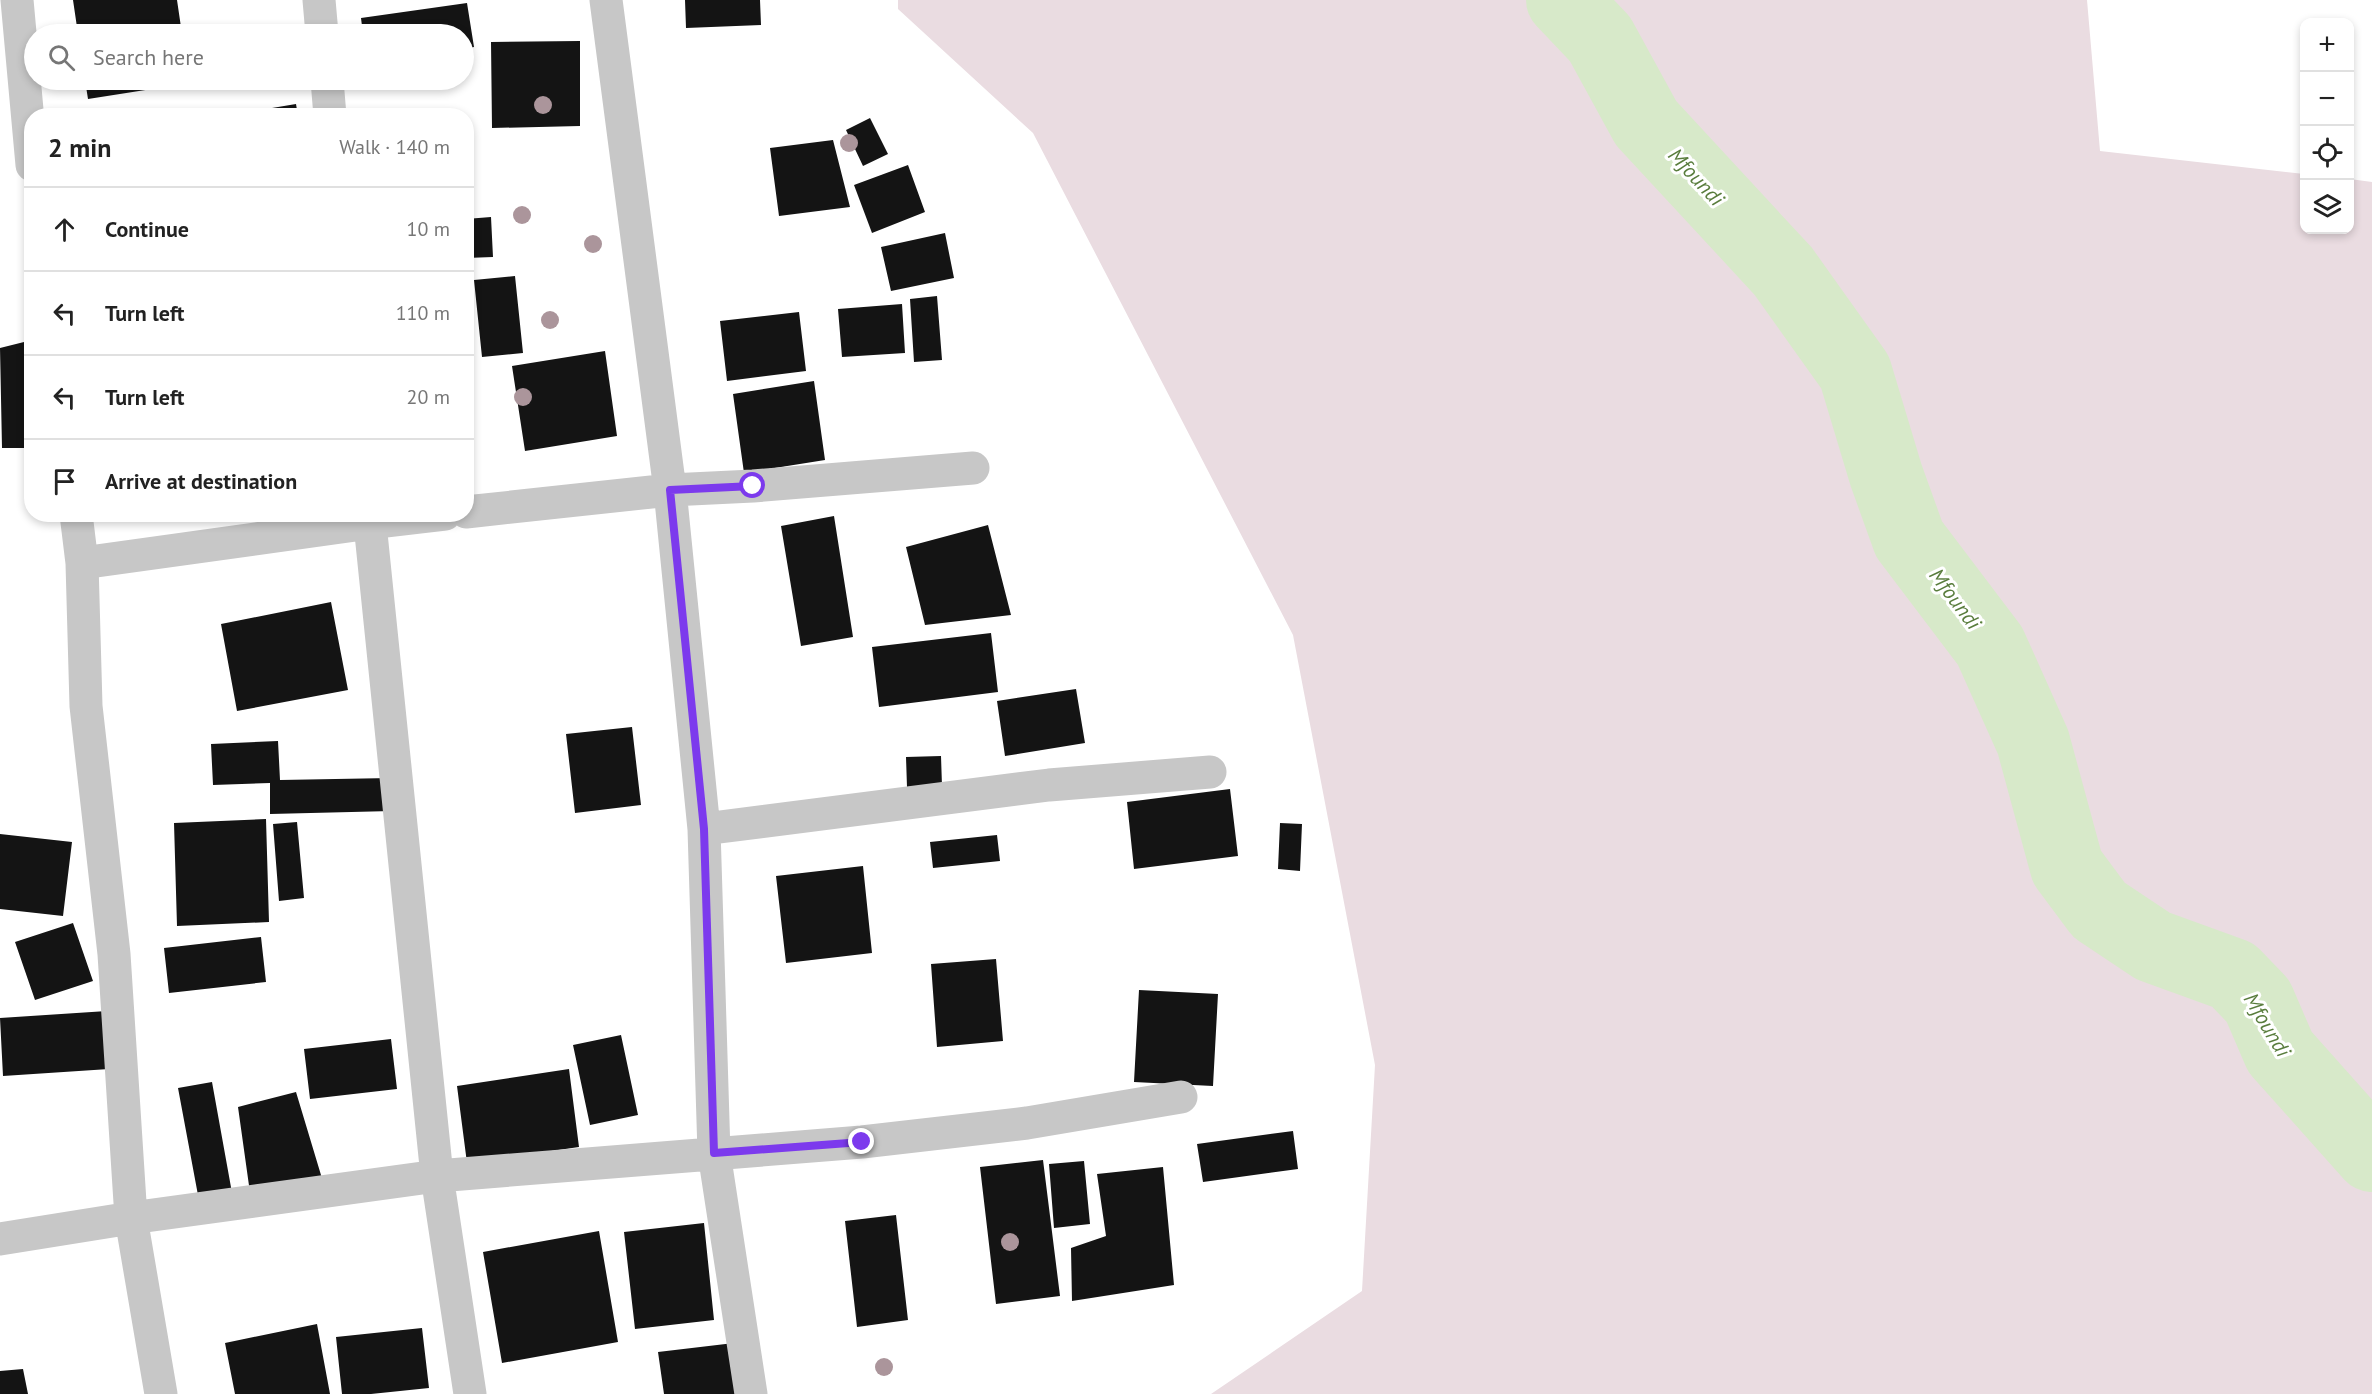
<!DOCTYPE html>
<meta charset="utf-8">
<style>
:root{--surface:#fff;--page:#f2f2f2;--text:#222;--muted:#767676;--line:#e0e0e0}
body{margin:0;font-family:"PT Sans",sans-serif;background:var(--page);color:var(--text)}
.controls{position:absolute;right:18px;top:18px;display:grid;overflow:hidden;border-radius:12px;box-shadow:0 3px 9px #0003}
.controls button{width:54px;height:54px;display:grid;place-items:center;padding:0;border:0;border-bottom:2px solid var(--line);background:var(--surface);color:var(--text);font:30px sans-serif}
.stop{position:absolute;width:18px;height:18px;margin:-14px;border:4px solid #7c3aed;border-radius:50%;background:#fff}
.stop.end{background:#7c3aed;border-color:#fff;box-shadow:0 2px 6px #0008}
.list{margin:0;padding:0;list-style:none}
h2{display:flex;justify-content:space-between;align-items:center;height:78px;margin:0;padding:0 24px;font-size:26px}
h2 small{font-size:20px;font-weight:400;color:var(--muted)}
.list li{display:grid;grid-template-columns:39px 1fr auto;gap:18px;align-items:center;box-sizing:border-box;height:84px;padding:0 24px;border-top:2px solid var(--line)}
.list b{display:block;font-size:22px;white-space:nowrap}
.list em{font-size:20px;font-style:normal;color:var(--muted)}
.icon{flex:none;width:33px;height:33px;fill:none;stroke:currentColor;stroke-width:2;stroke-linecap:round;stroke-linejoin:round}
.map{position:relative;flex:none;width:2372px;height:1394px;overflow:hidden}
.search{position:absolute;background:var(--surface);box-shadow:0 3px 9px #0003;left:24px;top:24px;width:450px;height:66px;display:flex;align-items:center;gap:15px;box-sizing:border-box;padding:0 21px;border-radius:33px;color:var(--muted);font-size:22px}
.panel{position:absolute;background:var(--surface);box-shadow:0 3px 9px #0003;left:24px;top:108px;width:450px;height:414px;border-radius:24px}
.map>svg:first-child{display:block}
.green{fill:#eadce1}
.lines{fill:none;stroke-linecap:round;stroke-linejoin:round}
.river{stroke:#d7e9c9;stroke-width:74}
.building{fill:#141414}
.minor{stroke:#c7c7c7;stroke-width:33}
.tree{fill:#ab959b}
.route{stroke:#7c3aed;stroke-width:8}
.labels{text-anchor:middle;stroke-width:6;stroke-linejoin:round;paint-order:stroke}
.water-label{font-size:21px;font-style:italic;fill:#597d3d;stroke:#fff}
</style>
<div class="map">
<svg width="2372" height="1394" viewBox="0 0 2372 1394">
<rect width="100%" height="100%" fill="#fff"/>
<path class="green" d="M 898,0 L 2087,0 L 2100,151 L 2304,174 L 2304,230 L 2350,230 L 2350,179 L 2372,182 L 2372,1132 L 2364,1145 L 2372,1155 L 2372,1394 L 1211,1394 L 1362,1291 L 1375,1065 L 1293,635 L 1033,133 L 898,9 Z"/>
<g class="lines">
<path class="river" d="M 1563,0 L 1600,39 L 1646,123 L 1783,271 L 1855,372 L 1886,475 L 1909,539 L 1990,646 L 2033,742 L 2067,867 L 2099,910 L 2153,946 L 2233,975 L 2258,1001 L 2280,1052 L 2372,1155"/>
</g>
<path class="building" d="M 73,0 L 177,0 L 182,34 L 78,34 Z
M 685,0 L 760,0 L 761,25 L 686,28 Z
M 467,3 L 474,47 L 464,49 L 464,34 L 363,34 L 361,18 Z
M 580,41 L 580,126 L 492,128 L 491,42 Z
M 85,80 L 189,80 L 190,83 L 88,99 Z
M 296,104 L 298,116 L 235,116 L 235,114 Z
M 870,118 L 888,154 L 863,166 L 846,130 Z
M 833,140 L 850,207 L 779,216 L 770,148 Z
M 908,165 L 925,212 L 872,233 L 854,185 Z
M 491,217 L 493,257 L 466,258 L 466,219 Z
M 945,233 L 954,278 L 891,291 L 881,247 Z
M 515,276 L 523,353 L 482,357 L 474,280 Z
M 937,296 L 942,360 L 914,362 L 910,299 Z
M 902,304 L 905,353 L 842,357 L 838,309 Z
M 799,312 L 806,371 L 727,381 L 720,321 Z
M 24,342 L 32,379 L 32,448 L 2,448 L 0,348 Z
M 605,351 L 617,436 L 525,451 L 512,366 Z
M 814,381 L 825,460 L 744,473 L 733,394 Z
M 834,516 L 853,637 L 801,646 L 781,526 Z
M 988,525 L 1011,615 L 925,625 L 906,547 Z
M 331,602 L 348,690 L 237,711 L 221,624 Z
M 991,633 L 998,692 L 879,707 L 872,647 Z
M 1076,689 L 1085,743 L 1005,756 L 997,701 Z
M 632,727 L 641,805 L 575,813 L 566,734 Z
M 278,741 L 280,780 L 391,778 L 392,811 L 270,814 L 270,783 L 213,785 L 211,744 Z
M 941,756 L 942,786 L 907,787 L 906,757 Z
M 1230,789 L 1238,856 L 1134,869 L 1127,802 Z
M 266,819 L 269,922 L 177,926 L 174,823 Z
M 297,822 L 304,898 L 279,901 L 273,824 Z
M 1280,823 L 1302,824 L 1300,871 L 1278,869 Z
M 0,834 L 72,842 L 63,916 L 0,909 Z
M 997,835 L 1000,861 L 933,868 L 930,842 Z
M 863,866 L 872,953 L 786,963 L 776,876 Z
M 73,923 L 93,981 L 35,1000 L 15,942 Z
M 261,937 L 266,982 L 169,993 L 164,948 Z
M 996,959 L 1003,1041 L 937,1047 L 931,964 Z
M 1139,990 L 1218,994 L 1213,1086 L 1134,1082 Z
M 107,1011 L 109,1069 L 3,1076 L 0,1018 Z
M 621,1035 L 638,1115 L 590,1125 L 573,1045 Z
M 391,1039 L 397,1089 L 310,1099 L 304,1049 Z
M 569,1069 L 579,1147 L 467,1163 L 457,1086 Z
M 212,1082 L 236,1215 L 203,1222 L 178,1088 Z
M 296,1092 L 327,1195 L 252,1207 L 238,1107 Z
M 1293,1131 L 1298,1169 L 1203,1182 L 1197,1144 Z
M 1043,1160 L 1060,1296 L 996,1304 L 980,1167 Z
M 1084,1161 L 1090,1224 L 1054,1228 L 1049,1164 Z
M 1163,1167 L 1174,1285 L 1072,1301 L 1071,1248 L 1106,1236 L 1097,1174 Z
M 896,1215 L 908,1320 L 857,1327 L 845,1221 Z
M 704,1223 L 714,1320 L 635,1329 L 624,1232 Z
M 599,1231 L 618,1342 L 502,1363 L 483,1252 Z
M 317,1324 L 330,1394 L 235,1394 L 225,1343 Z
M 422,1328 L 429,1388 L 371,1394 L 342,1394 L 336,1337 Z
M 734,1343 L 740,1394 L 664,1394 L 658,1352 Z
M 23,1369 L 28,1394 L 0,1394 L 0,1371 Z"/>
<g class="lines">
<path class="minor" d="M 17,0 L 32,165
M 319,0 L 322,34
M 606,0 L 670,490 L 704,829 L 714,1153 L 751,1394
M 327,80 L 330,116
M 466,512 L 670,490 L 753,486 L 973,468
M 76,514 L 82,563 L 86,706 L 114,954 L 131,1218 L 161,1394
M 369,514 L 437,1176 L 470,1394
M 82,563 L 370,523 L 445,514
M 704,829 L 1049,785 L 1210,772
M 0,1239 L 131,1218 L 437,1176 L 862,1142 L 1027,1123 L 1181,1097"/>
</g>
<g class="tree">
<circle cx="543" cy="105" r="9"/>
<circle cx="849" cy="143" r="9"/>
<circle cx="522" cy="215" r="9"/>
<circle cx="593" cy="244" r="9"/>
<circle cx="550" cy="320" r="9"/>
<circle cx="523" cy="397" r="9"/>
<circle cx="1010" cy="1242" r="9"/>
<circle cx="884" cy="1367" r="9"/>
</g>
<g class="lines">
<path class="route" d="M 753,486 L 670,490 L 704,829 L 714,1153 L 862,1142"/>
</g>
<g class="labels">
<g class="water-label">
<text transform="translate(1696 177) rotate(47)" y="7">Mfoundi</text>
<text transform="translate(1955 599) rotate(53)" y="7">Mfoundi</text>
<text transform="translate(2267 1025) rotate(59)" y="7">Mfoundi</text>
</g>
</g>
</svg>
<div class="controls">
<button>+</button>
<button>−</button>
<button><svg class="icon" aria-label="locate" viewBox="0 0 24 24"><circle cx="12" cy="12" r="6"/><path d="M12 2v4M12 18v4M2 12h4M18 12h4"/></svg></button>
<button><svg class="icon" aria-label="layers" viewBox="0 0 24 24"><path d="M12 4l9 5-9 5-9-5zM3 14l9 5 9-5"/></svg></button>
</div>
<div class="stop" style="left:753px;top:486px"></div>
<div class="stop end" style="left:862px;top:1142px"></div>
<div class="search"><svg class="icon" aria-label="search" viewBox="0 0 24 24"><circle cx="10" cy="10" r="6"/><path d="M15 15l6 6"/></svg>Search here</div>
<section class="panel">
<h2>2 min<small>Walk · 140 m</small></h2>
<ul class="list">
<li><svg class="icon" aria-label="ahead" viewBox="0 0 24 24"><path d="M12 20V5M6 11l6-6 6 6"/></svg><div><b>Continue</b></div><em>10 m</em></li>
<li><svg class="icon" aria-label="left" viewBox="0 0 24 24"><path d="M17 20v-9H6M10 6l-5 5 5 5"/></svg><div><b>Turn left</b></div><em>110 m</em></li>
<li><svg class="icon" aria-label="left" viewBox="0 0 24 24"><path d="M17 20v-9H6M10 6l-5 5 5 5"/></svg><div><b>Turn left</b></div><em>20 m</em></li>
<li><svg class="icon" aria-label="arrive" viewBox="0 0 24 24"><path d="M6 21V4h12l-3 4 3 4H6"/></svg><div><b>Arrive at destination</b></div></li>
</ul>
</section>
</div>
